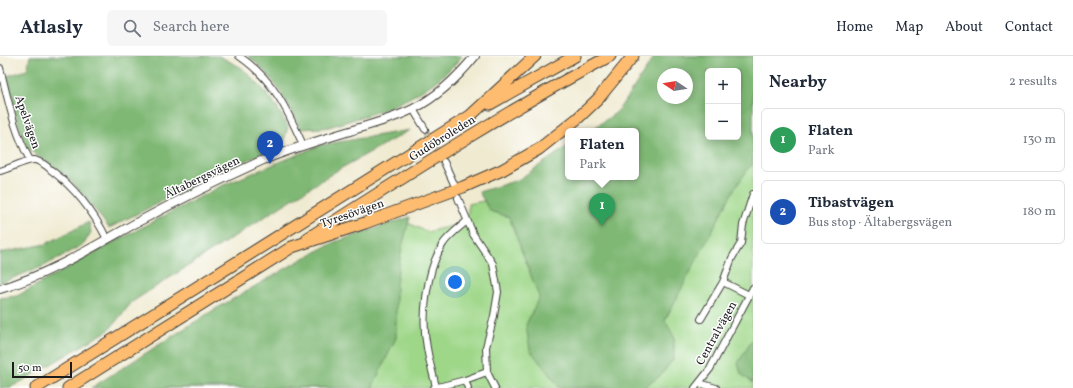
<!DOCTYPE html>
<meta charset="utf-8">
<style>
:root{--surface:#fff;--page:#f6f6f7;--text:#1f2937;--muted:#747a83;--line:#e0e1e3;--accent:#c8321e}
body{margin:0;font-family:Vollkorn,serif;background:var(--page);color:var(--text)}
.controls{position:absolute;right:12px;top:12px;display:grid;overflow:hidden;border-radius:6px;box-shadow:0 2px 10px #0003}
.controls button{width:36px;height:36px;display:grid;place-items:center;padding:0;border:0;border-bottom:1px solid var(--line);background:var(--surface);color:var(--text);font:20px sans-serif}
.compass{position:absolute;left:657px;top:12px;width:36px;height:36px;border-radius:50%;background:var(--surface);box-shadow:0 2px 10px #0003;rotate:282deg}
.scale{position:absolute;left:12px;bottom:10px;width:60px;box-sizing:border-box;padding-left:4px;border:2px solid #1c1c1c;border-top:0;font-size:11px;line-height:14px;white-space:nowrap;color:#1c1c1c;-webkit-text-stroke:3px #fff;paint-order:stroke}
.you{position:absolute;left:455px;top:226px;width:14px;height:14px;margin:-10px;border:3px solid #fff;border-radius:50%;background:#1a73e8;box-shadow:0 0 0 6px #1a73e833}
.badge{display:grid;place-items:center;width:26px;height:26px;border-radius:50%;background:var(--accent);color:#fff;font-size:13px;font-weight:700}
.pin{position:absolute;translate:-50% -33px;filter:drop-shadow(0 1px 2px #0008)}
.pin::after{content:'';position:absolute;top:21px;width:14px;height:12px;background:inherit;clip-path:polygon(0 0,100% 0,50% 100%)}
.popup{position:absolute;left:565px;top:72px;width:74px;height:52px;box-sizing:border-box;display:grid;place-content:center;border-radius:6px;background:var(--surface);filter:drop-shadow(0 1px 3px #0005);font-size:13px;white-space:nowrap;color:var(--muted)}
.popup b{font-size:15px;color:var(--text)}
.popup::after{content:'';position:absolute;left:50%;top:100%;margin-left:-8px;border:8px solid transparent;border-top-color:var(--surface)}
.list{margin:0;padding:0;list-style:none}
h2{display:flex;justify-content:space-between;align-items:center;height:52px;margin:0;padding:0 16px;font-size:17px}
h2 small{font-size:13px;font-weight:400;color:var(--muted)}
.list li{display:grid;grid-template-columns:26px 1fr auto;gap:12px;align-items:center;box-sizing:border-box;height:64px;margin:0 8px 8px;padding:0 8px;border:1px solid var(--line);border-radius:6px}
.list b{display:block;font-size:15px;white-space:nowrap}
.list p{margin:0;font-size:13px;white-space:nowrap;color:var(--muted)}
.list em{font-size:13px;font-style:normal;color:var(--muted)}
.icon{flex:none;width:22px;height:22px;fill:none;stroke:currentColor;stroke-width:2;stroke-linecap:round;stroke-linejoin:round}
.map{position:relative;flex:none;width:753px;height:332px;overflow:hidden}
header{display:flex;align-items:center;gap:24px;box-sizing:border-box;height:56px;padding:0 20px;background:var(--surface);border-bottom:1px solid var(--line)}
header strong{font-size:19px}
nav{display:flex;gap:22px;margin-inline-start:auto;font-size:14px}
.search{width:280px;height:36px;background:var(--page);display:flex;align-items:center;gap:10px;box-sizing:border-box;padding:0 14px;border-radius:6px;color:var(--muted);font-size:15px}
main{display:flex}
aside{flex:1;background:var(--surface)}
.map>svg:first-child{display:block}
.green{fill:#9fd789;stroke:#5e7a52;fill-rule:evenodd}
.forest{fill:#7fb875;stroke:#4e6a48;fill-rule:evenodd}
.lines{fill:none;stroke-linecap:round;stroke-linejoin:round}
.minor-tunnel{stroke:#c5c1ac;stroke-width:6;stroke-dasharray:6 3;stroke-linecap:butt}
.minor-casing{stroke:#3c3b37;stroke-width:8}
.tertiary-casing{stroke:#3c3b37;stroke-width:10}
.motorway-casing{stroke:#3c3b37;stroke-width:13}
.minor{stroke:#fff;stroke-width:6}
.tertiary{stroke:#fff;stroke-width:8}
.motorway{stroke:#febc70;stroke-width:11}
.labels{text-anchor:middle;stroke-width:3;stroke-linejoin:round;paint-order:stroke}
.street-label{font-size:12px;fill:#1c1c1c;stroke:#fff}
</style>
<header>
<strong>Atlasly</strong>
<div class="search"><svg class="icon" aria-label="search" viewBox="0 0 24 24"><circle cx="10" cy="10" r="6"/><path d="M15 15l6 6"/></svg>Search here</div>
<nav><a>Home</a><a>Map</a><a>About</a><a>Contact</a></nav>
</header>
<main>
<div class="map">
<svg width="753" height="332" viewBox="0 0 753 332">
<rect width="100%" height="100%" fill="#fff"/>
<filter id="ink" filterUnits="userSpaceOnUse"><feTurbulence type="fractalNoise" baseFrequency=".025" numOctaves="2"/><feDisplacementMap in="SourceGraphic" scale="8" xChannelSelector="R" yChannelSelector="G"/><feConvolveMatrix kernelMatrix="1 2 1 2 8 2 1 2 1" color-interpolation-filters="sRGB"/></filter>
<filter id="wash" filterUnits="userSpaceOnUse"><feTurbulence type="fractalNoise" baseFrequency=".012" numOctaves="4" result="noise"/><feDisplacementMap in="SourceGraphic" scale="16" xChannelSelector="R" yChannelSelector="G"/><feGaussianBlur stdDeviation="0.9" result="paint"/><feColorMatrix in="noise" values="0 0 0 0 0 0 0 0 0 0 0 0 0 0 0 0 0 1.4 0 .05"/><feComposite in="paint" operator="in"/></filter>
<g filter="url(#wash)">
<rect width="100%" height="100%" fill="#efead0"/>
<path class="green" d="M 682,0 L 753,0 L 753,332 L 139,332 L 406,166 L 427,176 L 456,169 L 468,157 L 468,148 L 484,145 L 490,155 L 568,121 L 636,121 L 636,75 L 663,42 L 687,42 L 687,18 ZM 708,15 L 738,15 L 738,81 L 708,81 Z"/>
<path class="forest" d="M 30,0 L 219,0 L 242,12 L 261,31 L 275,48 L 288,71 L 283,88 L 202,125 L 109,172 C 94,153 80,132 61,116 C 51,107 35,101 27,90 C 18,74 12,39 7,20 L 27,14 Z
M 248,0 L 462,0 C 435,33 398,50 358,62 C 349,65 339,68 329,71 C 320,73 310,72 301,73 C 285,44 275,21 248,0 Z
M 655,0 L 753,0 L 753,109 L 750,110 L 732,137 L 665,264 L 674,281 L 674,302 L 660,320 L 643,332 L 560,332 L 530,294 L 526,269 L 539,241 L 509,161 L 490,155 L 479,136 L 518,124 L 568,90 L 568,121 L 636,121 L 636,75 L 590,75 L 617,56 ZM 708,15 L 738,15 L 738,81 L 708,81 ZM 663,18 L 687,18 L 687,42 L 663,42 Z
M 410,74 L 336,115 L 132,246 L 109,274 L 17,328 L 8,332 L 0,332 L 0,242 L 17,240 L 120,183 L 219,131 L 321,89 Z
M 410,161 L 402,191 L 396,228 L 396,282 L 372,332 L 91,332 L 212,255 L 304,202 L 335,186 Z
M 89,166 L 91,176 L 84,188 L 44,210 L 0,227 L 0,197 L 46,188 Z
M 753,283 L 753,327 L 741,318 L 738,307 Z"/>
</g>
<g filter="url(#ink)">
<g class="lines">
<path class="minor-tunnel" d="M 425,73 L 441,101"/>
<defs>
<path id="minor" d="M 239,0 C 273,23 287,53 303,89
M 0,12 C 8,43 14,76 30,104
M 413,53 L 425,73
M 444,106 L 454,128
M 0,115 C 9,113 27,103 35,104 C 41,106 47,110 51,114 C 75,132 94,157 107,183
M 458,142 L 473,178 L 493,208 L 498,236 L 494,260 L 486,291 L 487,316 L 495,332
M 723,226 L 749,239
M 701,263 L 723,226 L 732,202 L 741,187 L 743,169 L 753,138
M 465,324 L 468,332
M 699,327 L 716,332
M 436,331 C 433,318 429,305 427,292 C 421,262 426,215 443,188 C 449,179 459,172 467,165
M 434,332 L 465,324 L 487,316
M 695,332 L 710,313 L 753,232"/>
<path id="tertiary" d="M 0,233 C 48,219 93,191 136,167 C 177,145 219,124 261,105 C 290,93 320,84 350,75 C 371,68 393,63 413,53 C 437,41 458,21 475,0"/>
<path id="motorway" d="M 490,48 L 575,0
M 308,182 C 407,119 506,55 610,0
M 36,332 L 470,60 L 535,0
M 68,332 L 292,191 L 365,167 L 463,131 L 502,114 L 539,93 L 578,62 L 598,43 L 633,0"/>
</defs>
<use href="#minor" class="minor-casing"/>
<use href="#tertiary" class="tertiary-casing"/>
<use href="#motorway" class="motorway-casing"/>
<use href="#minor" class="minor"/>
<use href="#tertiary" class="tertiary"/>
<use href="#motorway" class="motorway"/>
</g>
</g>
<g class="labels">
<g class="street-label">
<text transform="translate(28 66) rotate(71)" y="4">Apelvägen</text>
<text transform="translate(442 82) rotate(-32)" y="4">Gudöbroleden</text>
<text transform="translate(202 121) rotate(-26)" y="4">Ältabergsvägen</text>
<text transform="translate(352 157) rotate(-19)" y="4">Tyresövägen</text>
<text transform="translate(716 277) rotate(-61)" y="4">Centralvägen</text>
</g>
</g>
</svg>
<div class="controls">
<button>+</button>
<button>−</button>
</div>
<svg class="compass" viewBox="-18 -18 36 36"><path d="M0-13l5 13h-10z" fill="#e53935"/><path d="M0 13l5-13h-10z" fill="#747a83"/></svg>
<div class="scale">50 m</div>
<div class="you"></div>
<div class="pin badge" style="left:602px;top:170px;background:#2e9e5b">1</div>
<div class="popup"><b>Flaten</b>Park</div>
<div class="pin badge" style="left:270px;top:108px;background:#1a4fb4">2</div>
</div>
<aside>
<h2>Nearby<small>2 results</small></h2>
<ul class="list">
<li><span class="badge" style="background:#2e9e5b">1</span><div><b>Flaten</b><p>Park</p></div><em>130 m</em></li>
<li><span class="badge" style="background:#1a4fb4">2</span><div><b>Tibastvägen</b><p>Bus stop · Ältabergsvägen</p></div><em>180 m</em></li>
</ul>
</aside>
</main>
